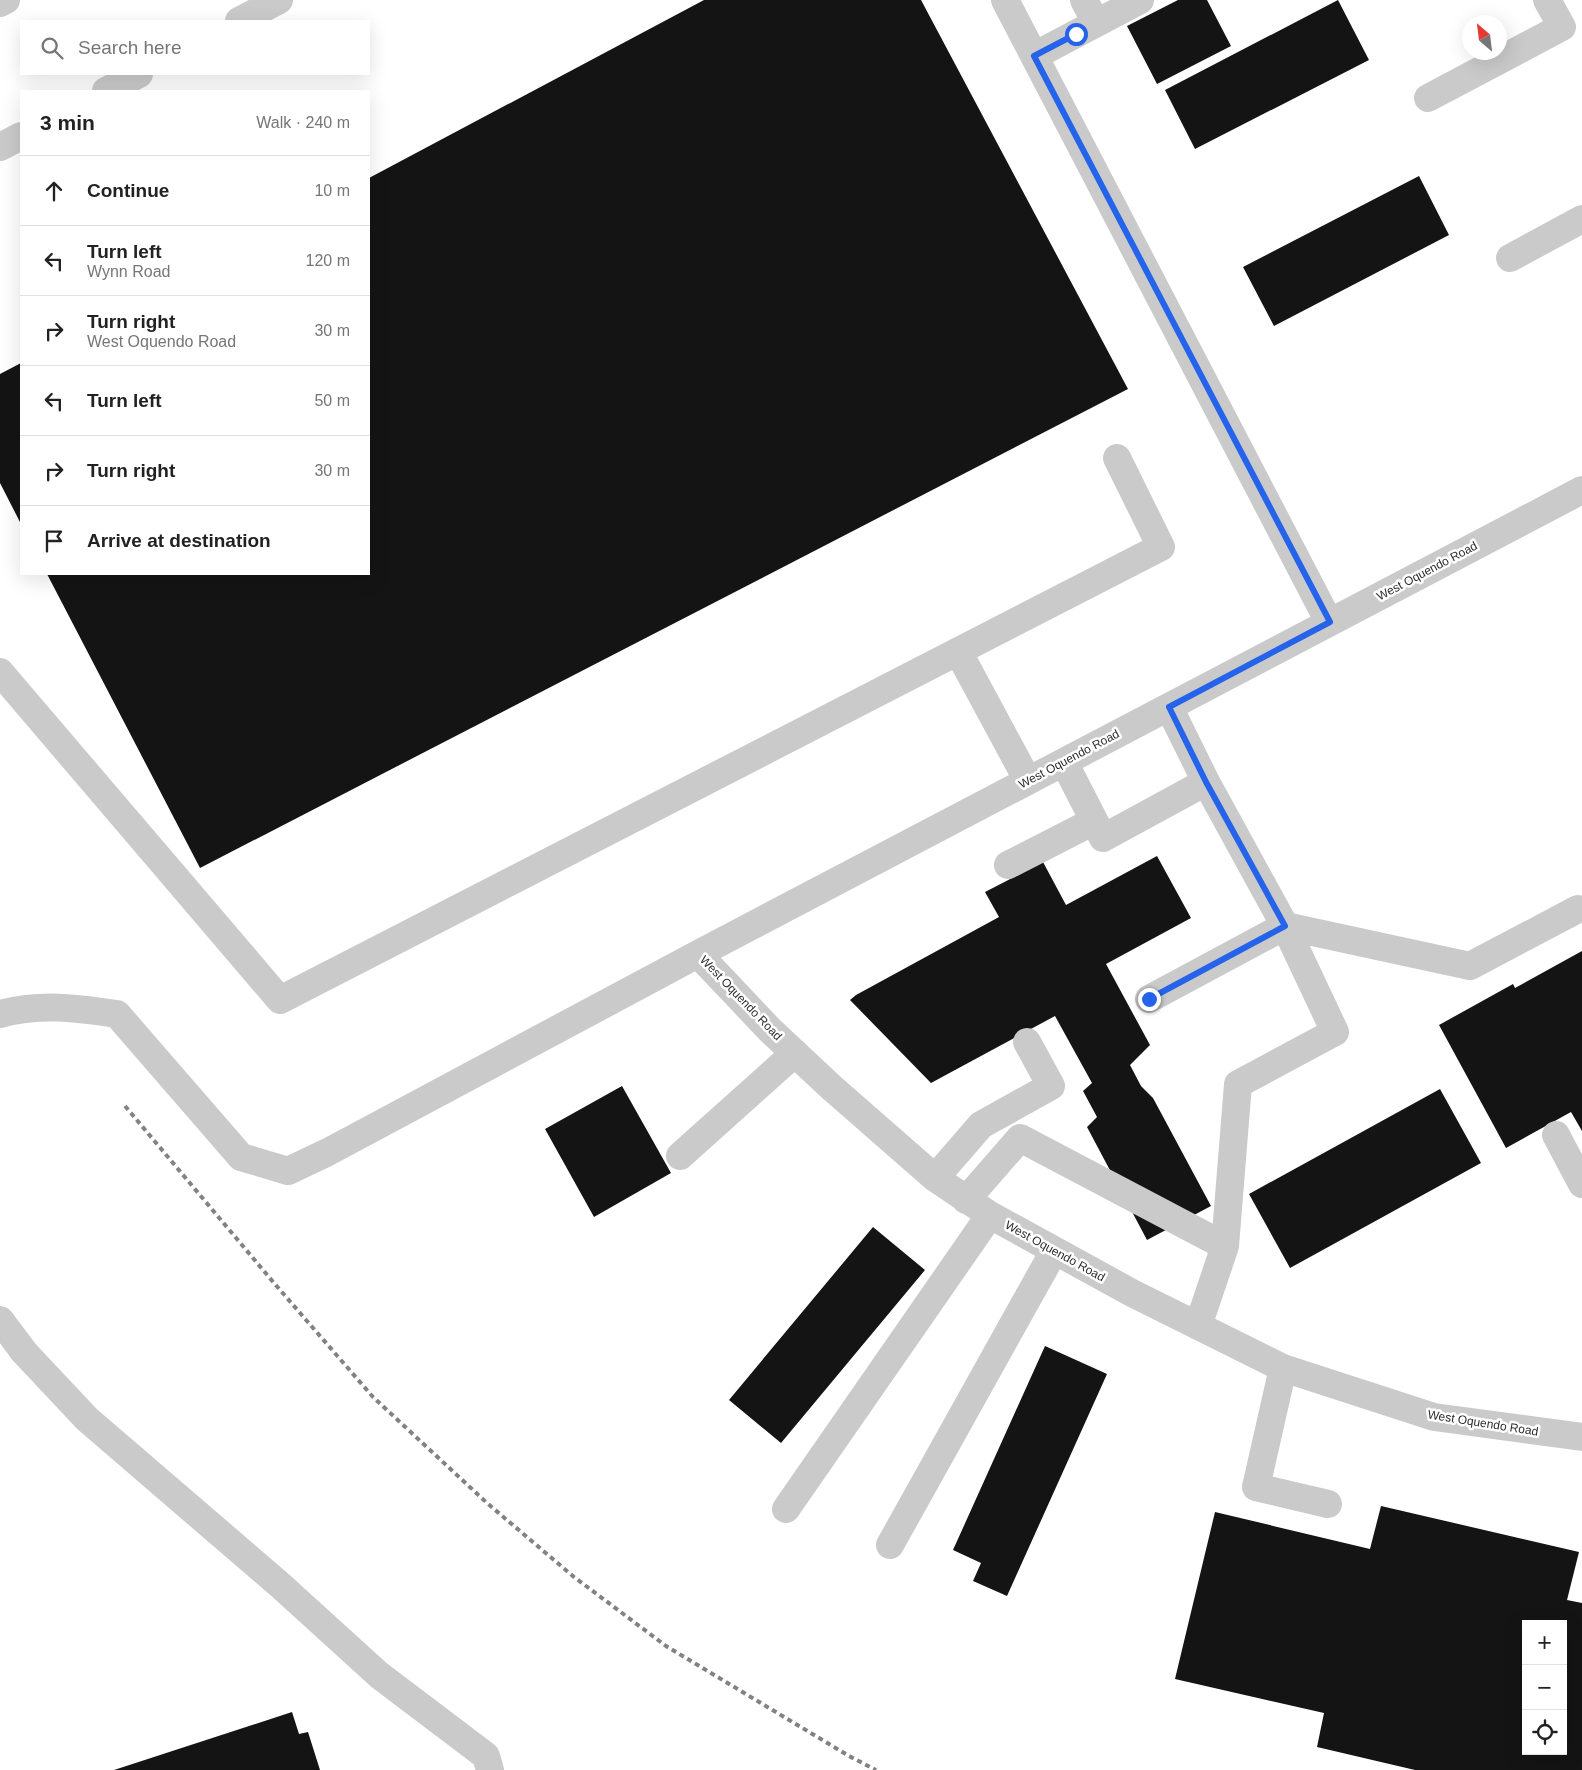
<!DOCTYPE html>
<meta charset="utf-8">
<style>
:root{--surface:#fff;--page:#f6f6f6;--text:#222;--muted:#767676;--line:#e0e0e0}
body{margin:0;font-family:Arial,sans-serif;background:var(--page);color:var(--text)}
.controls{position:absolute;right:15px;bottom:15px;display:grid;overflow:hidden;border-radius:0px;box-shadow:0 5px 20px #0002}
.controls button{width:45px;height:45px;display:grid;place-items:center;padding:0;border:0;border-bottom:1px solid var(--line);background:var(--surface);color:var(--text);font:25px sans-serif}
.compass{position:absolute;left:1462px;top:15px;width:45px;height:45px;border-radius:50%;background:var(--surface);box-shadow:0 5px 20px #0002;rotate:332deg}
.stop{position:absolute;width:15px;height:15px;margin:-11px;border:4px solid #2563eb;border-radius:50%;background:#fff}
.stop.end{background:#2563eb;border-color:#fff;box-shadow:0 1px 5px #0008}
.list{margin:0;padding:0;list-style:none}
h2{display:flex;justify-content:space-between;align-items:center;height:65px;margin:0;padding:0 20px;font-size:21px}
h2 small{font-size:16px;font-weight:400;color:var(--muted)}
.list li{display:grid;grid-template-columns:32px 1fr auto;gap:15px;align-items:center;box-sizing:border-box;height:70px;padding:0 20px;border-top:1px solid var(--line)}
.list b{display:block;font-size:19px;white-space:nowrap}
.list p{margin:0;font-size:16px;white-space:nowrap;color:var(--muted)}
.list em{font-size:16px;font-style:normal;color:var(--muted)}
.icon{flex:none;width:28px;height:28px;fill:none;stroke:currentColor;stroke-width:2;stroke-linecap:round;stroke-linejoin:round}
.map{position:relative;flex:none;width:1582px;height:1770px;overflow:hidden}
.search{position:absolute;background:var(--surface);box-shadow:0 5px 20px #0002;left:20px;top:20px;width:350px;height:55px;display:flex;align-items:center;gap:12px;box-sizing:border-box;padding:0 18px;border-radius:0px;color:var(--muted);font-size:19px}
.panel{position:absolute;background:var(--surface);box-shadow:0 5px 20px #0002;left:20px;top:90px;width:350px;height:485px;border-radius:0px}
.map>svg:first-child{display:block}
.building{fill:#141414;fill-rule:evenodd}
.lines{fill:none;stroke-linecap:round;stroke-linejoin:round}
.minor{stroke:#cacaca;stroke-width:28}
.rail{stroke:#828282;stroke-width:4;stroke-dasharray:5 4;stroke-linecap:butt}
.route{stroke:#2563eb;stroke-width:6}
.labels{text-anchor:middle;stroke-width:5;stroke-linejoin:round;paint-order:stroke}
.street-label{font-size:12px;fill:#2d2d2d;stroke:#fff}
</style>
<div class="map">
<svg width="1582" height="1770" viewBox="0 0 1582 1770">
<rect width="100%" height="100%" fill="#fff"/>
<path class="building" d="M 704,0 L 921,0 L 1128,389 L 200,868 L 47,574 L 369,574 L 369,178 Z
M 1178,0 L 1207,0 L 1231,46 L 1157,84 L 1127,26 Z
M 1338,0 L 1369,60 L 1195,149 L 1165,90 Z
M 1419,176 L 1449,235 L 1274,326 L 1243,267 Z
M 21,363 L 21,524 L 0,483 L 0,374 Z
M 1157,856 L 1191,918 L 1106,964 L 1150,1045 L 1130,1065 L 1141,1086 L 1153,1098 L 1211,1206 L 1147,1240 L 1087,1127 L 1097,1117 L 1083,1091 L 1092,1083 L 1055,1016 L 931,1083 L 850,1000 L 856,995 L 999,917 L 985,892 L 1043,862 L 1066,905 Z
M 1582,951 L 1582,1131 L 1571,1112 L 1506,1148 L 1439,1025 L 1513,984 L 1515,988 Z
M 622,1086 L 671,1173 L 594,1217 L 545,1129 Z
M 1440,1089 L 1481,1163 L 1290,1268 L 1249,1194 Z
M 873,1227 L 925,1270 L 781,1443 L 729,1400 Z
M 1045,1346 L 1107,1374 L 1007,1596 L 973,1581 L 981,1563 L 953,1550 Z
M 1381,1506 L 1579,1552 L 1567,1600 L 1582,1603 L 1582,1770 L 1415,1770 L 1317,1747 L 1324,1713 L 1175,1679 L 1215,1512 L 1370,1549 ZM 1526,1624 L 1563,1624 L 1563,1751 L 1526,1751 Z
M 292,1712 L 299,1734 L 308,1732 L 320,1770 L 114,1770 Z"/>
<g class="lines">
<path class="minor" d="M 1005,0 L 1329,622
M 1084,0 L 1096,23
M 0,3 L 6,0
M 239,21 L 279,0
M 1034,56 L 1140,0
M 106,91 L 139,74
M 1428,98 L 1562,27 L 1547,0
M 0,147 L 21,136
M 1510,258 L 1582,219
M 959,653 L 1028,781
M 0,672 L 280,1000 L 1161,547 L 1117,458
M 1169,707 L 1206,782
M 1064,762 L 1103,838 L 1206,782 L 1285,926 L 1149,999
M 1008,865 L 1094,821
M 1285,926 L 1470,966 L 1578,909
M 698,954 L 770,1030 L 831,1087 L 935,1178 L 990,1215 L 1132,1293 L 1283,1368 L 1434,1417 L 1582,1437
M 0,1014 C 40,1003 77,1008 117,1014 L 241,1157 L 288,1171 L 328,1152 L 698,954 L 1582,490
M 1556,1135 L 1582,1184
M 680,1156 L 795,1053
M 935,1178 L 981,1125 L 1051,1086 L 1027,1042
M 966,1200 L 1020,1138 L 1225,1246 L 1198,1326
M 1225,1246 L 1238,1084 L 1335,1032 L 1285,926
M 0,1320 L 24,1352 L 87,1419 L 280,1585 L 379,1675 L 486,1756 L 490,1770
M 1283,1368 L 1256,1487 L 1328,1504
M 786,1509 L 990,1215
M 890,1545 L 1054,1251"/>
<path class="rail" d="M 125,1106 L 274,1283 L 373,1397 L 487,1503 L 574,1577 L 666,1646 L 849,1756 L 876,1770"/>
</g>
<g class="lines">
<path class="route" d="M 1076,34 L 1034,56 L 1330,622 L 1169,707 L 1206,782 L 1285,926 L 1149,999"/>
</g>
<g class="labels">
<g class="street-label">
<text transform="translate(1427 571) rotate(-28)" y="4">West Oquendo Road</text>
<text transform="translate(1069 759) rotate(-28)" y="4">West Oquendo Road</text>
<text transform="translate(741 998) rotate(46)" y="4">West Oquendo Road</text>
<text transform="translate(1055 1251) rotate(29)" y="4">West Oquendo Road</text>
<text transform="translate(1483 1423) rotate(9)" y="4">West Oquendo Road</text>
</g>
</g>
</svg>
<div class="controls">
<button>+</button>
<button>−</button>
<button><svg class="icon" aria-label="locate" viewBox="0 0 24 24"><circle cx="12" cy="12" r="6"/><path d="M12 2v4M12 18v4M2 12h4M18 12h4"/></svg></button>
</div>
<svg class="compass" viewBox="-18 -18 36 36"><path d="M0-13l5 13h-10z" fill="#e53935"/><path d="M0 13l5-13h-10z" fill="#767676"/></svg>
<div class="stop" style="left:1076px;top:34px"></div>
<div class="stop end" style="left:1149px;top:999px"></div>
<div class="search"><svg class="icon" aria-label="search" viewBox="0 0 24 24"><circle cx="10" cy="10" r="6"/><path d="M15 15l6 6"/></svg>Search here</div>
<section class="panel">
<h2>3 min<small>Walk · 240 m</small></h2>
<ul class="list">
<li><svg class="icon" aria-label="ahead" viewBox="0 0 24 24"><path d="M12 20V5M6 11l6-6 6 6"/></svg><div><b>Continue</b></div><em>10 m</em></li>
<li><svg class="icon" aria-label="left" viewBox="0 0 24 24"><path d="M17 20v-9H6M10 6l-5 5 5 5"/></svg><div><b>Turn left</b><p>Wynn Road</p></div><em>120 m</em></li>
<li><svg class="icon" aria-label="right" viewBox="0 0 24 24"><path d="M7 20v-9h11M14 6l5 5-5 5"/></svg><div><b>Turn right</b><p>West Oquendo Road</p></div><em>30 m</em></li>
<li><svg class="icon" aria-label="left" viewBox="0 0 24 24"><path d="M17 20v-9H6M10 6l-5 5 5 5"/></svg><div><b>Turn left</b></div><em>50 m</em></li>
<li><svg class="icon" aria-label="right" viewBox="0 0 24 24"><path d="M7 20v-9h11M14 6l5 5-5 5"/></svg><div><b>Turn right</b></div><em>30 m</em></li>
<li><svg class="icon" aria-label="arrive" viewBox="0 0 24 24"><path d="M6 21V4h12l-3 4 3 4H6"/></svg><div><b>Arrive at destination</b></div></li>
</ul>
</section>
</div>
